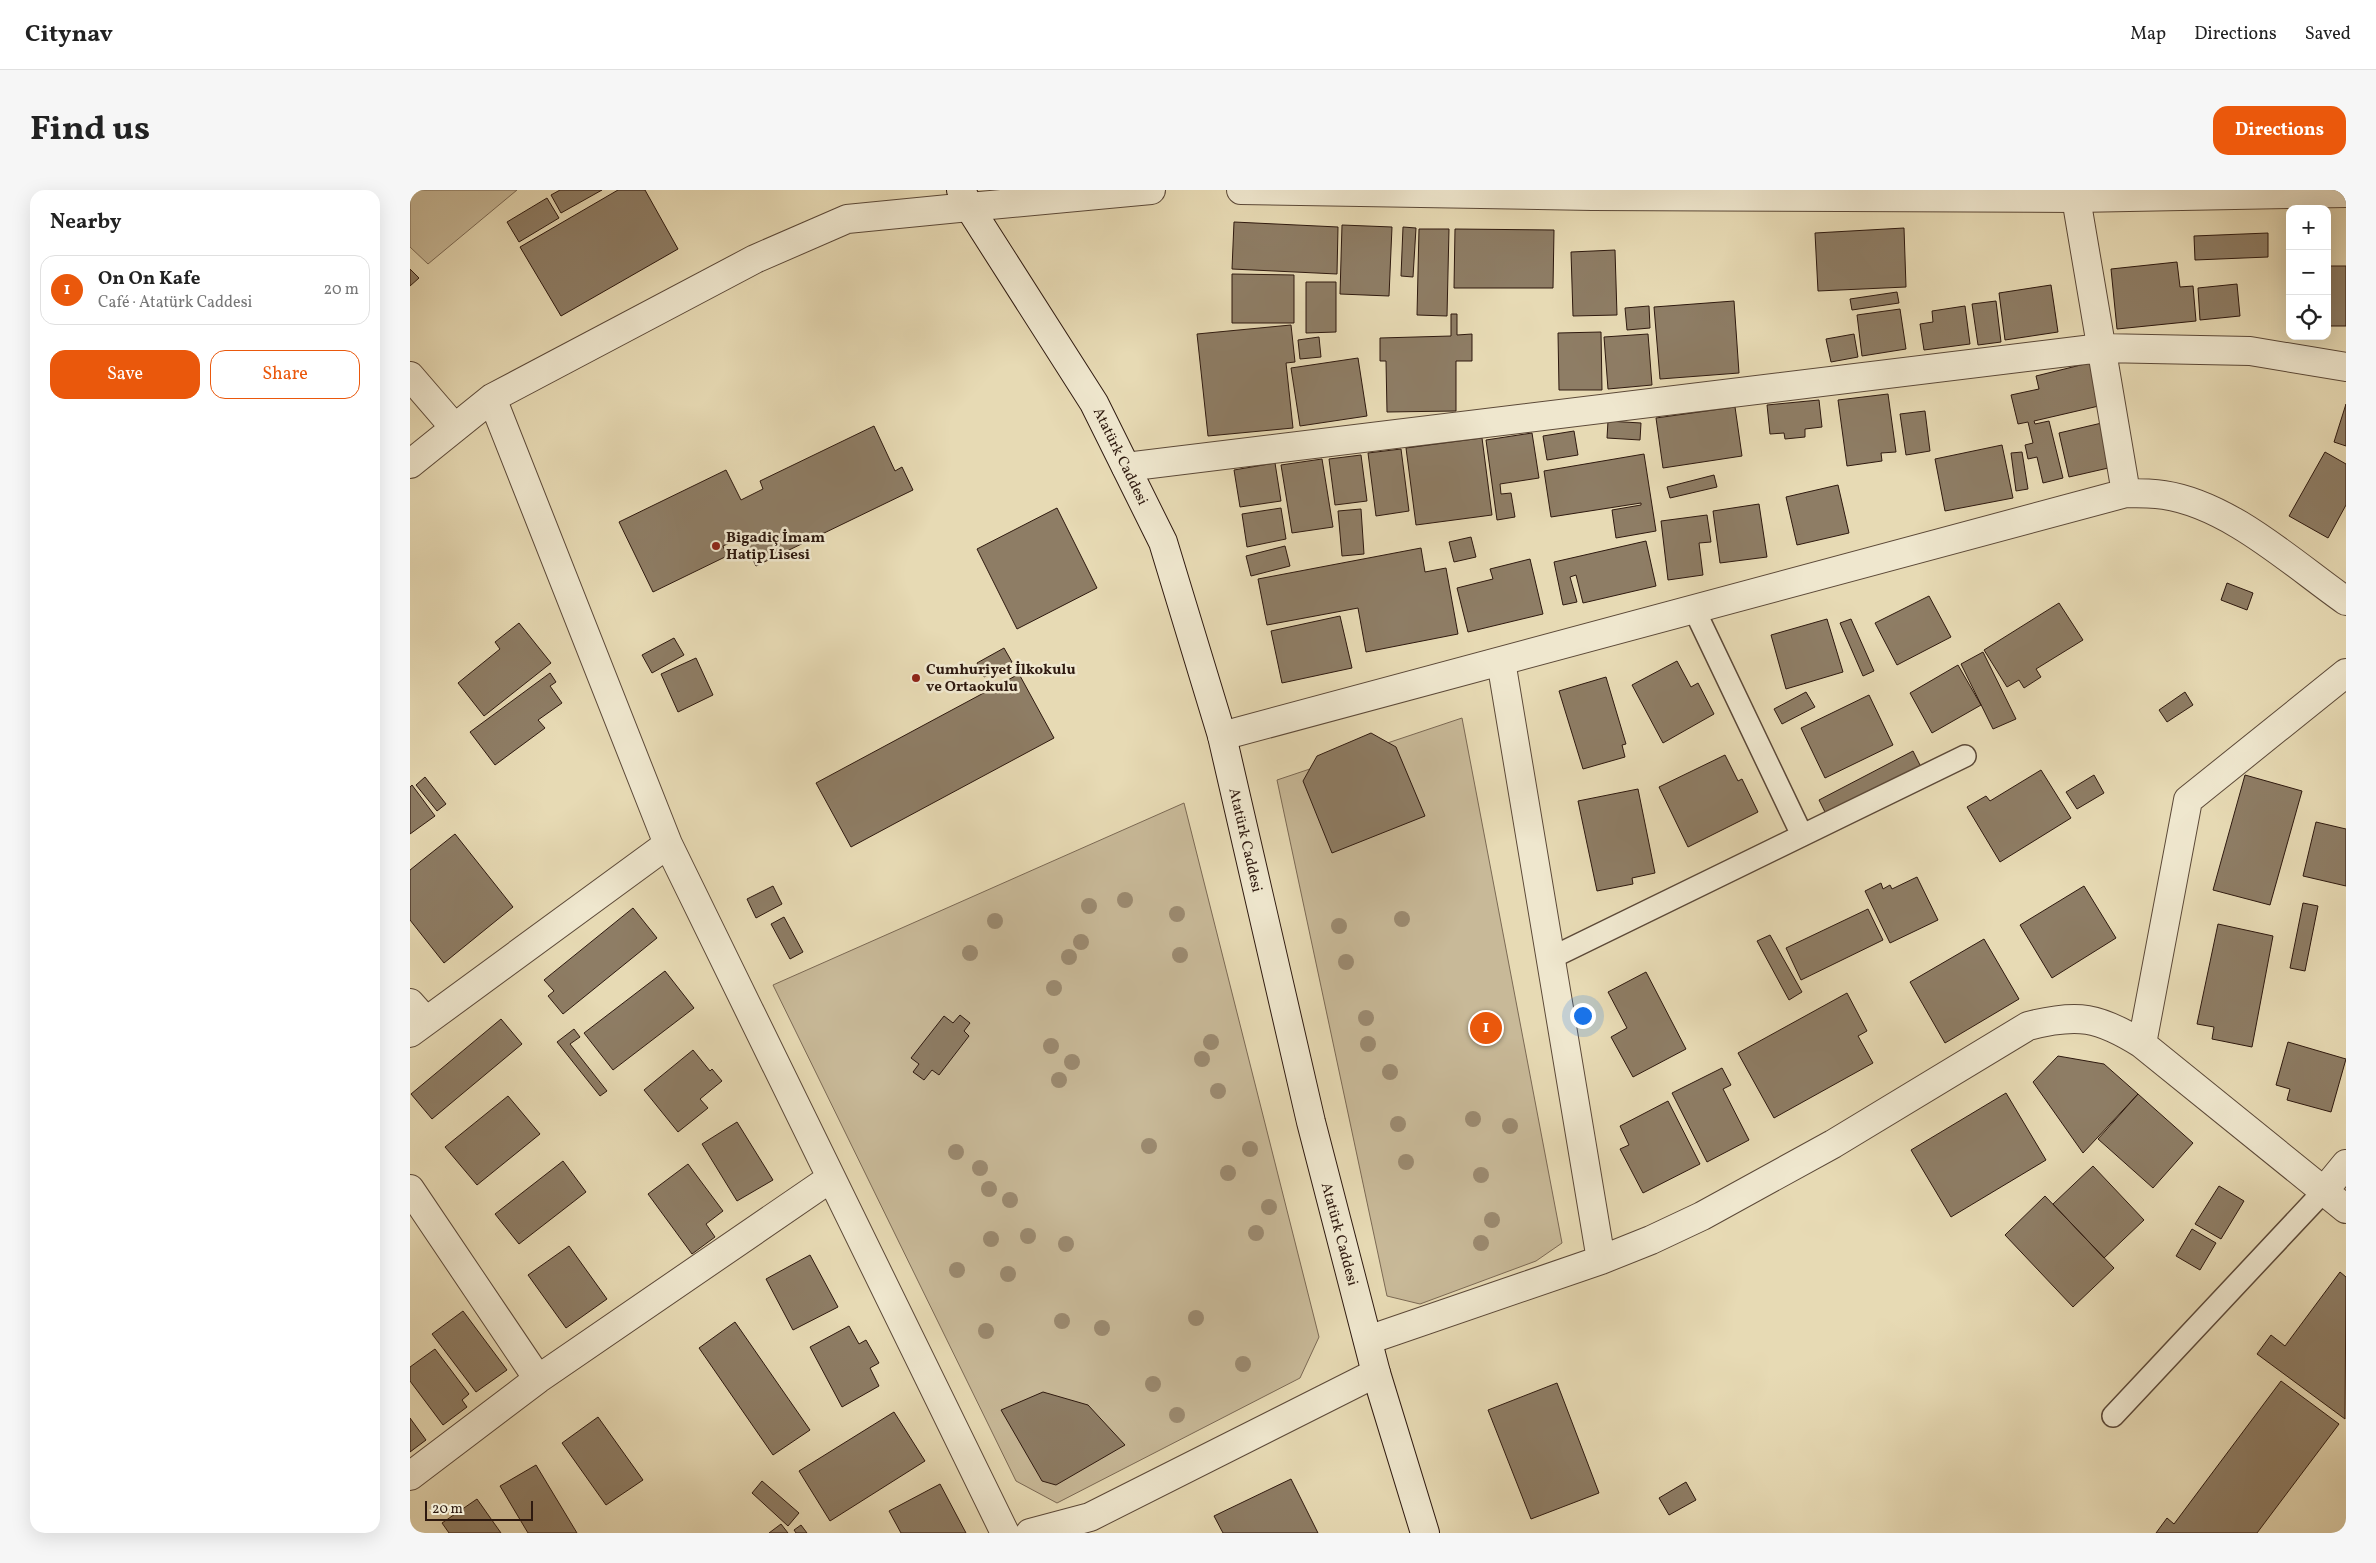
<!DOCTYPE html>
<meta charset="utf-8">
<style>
:root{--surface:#fff;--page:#f6f6f6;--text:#222;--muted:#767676;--line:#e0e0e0;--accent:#ea580c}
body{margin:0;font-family:Vollkorn,serif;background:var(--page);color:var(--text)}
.controls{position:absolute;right:15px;top:15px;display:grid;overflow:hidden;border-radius:10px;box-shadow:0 5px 20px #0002}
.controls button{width:45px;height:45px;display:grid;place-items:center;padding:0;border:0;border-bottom:1px solid var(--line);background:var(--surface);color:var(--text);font:25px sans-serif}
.scale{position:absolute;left:15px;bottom:12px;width:108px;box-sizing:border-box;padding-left:5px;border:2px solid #2e190f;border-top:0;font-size:14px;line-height:18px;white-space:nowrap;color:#2e190f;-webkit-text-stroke:4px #efe7ce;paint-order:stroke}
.you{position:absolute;left:1172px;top:825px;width:18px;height:18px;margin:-12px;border:4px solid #fff;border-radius:50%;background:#1a73e8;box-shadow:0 0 0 8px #1a73e833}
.badge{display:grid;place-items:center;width:32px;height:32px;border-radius:50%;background:var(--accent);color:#fff;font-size:16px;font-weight:700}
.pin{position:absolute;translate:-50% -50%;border:2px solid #fff;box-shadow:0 1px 5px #0006}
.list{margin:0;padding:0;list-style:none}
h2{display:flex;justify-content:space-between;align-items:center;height:65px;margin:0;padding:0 20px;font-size:21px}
h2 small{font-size:16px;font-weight:400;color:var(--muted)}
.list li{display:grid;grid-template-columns:32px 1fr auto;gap:15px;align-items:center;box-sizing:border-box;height:70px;margin:0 10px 10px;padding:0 10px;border:1px solid var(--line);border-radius:15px}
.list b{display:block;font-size:19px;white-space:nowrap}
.list p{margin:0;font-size:16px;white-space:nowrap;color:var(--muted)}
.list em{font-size:16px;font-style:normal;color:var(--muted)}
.actions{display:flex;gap:10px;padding:15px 20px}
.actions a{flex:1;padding:11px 0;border:1px solid var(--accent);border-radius:15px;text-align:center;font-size:18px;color:var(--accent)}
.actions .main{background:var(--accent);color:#fff}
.icon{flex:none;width:28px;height:28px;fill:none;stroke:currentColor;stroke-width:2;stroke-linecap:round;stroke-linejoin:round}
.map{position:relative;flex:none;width:1936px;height:1343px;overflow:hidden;border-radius:15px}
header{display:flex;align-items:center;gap:30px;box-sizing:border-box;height:70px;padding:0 25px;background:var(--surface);border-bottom:1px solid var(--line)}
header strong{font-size:24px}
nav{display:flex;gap:28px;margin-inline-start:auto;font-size:18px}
.intro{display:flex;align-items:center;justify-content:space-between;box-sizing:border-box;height:120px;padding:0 30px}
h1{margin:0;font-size:35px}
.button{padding:12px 22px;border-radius:15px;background:var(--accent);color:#fff;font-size:18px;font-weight:700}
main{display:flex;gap:30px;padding:0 30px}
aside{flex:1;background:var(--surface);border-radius:15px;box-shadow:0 5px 20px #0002}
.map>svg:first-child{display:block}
.green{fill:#c8b998;stroke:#7b6954}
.building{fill:#8e7d65;stroke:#2e190f}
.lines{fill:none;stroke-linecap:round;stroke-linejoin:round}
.service-casing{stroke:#5c4938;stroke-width:24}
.minor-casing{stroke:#5c4938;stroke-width:30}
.tertiary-casing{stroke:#5c4938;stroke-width:30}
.secondary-casing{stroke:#2e190f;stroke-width:30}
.service{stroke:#efe7ce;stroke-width:21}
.minor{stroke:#efe7ce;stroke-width:28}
.tertiary{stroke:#efe7ce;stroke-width:28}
.secondary{stroke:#efe7ce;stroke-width:28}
.tree{fill:#9b8a70}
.poi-dot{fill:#8f2418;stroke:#efe7ce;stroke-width:2}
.labels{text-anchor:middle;stroke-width:5;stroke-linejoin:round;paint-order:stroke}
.street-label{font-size:15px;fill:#2e190f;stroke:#efe7ce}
.poi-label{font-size:15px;font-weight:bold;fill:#2e190f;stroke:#efe7ce;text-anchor:start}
</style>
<header>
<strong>Citynav</strong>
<nav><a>Map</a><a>Directions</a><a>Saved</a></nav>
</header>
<div class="intro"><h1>Find us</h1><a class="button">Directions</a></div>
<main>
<aside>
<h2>Nearby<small></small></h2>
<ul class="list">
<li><span class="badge">1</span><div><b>On On Kafe</b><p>Café · Atatürk Caddesi</p></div><em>20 m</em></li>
</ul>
<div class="actions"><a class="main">Save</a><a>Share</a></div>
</aside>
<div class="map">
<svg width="1936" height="1343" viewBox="0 0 1936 1343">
<rect width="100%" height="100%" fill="#e7dab4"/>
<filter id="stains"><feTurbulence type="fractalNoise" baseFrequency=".004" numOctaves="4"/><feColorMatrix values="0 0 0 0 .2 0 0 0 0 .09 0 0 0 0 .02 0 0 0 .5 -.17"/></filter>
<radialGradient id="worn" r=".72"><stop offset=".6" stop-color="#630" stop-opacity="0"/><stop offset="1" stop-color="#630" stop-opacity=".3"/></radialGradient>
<path class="green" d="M 0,0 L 107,0 L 18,74 L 0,57 Z
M 1052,528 L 1152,1053 L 1126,1071 L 1010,1114 L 977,1106 L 867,590 Z
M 774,613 L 909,1147 L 890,1188 L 647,1313 L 606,1291 L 363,795 Z"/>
<path class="building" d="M 150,0 L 192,0 L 151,23 L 141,5 Z
M 208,0 L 235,0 L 268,59 L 151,126 L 110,57 Z
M 137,8 L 149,28 L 109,52 L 97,32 Z
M 824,32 L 928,37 L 927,84 L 822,79 Z
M 932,35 L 982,37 L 979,106 L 930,104 Z
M 993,37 L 1006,38 L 1003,87 L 991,86 Z
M 1494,38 L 1496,97 L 1408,101 L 1405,43 Z
M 1009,39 L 1039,39 L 1037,126 L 1007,125 Z
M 1045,39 L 1144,40 L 1143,98 L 1044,98 Z
M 1858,43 L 1858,67 L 1785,70 L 1784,46 Z
M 1205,60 L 1207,125 L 1163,126 L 1161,62 Z
M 1767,72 L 1770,97 L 1783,96 L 1786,131 L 1707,139 L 1701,79 Z
M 1879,76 L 1880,76 L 1880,137 L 1878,137 Z
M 1917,76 L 1936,76 L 1936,136 L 1917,136 Z
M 0,79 L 9,88 L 0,96 Z
M 822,84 L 884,85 L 884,133 L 822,133 Z
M 896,92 L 926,92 L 926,142 L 896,143 Z
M 1827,94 L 1830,126 L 1790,130 L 1788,98 Z
M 1641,95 L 1648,142 L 1595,150 L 1589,103 Z
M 1487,102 L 1489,113 L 1442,120 L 1440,109 Z
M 1324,111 L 1329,183 L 1250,189 L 1244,117 Z
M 1586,111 L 1591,152 L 1568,155 L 1562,114 Z
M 1239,116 L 1240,138 L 1217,140 L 1215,118 Z
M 1555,116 L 1560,154 L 1514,160 L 1510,134 L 1523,132 L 1522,121 Z
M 1490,119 L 1496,159 L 1452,166 L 1447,125 Z
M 1041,124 L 1047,124 L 1047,145 L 1062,144 L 1062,171 L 1046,171 L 1046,221 L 977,222 L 976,171 L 970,171 L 970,148 L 1041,146 Z
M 881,135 L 885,172 L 876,173 L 883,238 L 798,246 L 787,144 Z
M 1191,142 L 1192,200 L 1149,200 L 1148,143 Z
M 1238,144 L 1242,195 L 1198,199 L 1194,147 Z
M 1444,144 L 1448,167 L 1421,172 L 1416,149 Z
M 909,147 L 911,167 L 890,169 L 888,150 Z
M 948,168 L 957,226 L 890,236 L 881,178 Z
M 1683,172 L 1693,215 L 1624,231 L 1625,234 L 1639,231 L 1653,288 L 1633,293 L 1627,267 L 1618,269 L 1615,255 L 1623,253 L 1618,232 L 1608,234 L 1601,205 L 1629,199 L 1626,186 Z
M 1478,204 L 1486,262 L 1471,263 L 1472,271 L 1437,276 L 1428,210 Z
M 1409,210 L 1412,237 L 1395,239 L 1395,247 L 1375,249 L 1374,243 L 1360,244 L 1357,215 Z
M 1936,214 L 1936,256 L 1924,252 Z
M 1325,217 L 1332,266 L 1253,278 L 1246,228 Z
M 1515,221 L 1520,261 L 1496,265 L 1490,224 Z
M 1198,231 L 1231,233 L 1230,250 L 1197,248 Z
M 1696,232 L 1707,276 L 1659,287 L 1649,243 Z
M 464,236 L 485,281 L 492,277 L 503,300 L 346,376 L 332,347 L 313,356 L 317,366 L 243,402 L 209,332 L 316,280 L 331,310 L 353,299 L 350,291 Z
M 1164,241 L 1168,265 L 1137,270 L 1133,246 Z
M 1122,243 L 1129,288 L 1090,294 L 1091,304 L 1101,303 L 1105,327 L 1087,330 L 1076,250 Z
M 1072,248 L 1082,325 L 1006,335 L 996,258 Z
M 1592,255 L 1603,308 L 1535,321 L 1525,269 Z
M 991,259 L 999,321 L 966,326 L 958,263 Z
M 1612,262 L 1618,299 L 1606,301 L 1601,263 Z
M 1915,262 L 1936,274 L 1936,315 L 1918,348 L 1879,326 Z
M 1234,264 L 1246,341 L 1206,348 L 1202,320 L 1231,315 L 1231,313 L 1141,327 L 1134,281 Z
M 951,265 L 957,311 L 925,315 L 919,269 Z
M 912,269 L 923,337 L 882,343 L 871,275 Z
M 865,273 L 871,311 L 830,317 L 824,280 Z
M 1304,285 L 1307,297 L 1260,308 L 1257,297 Z
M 1428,295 L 1439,343 L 1387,355 L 1376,307 Z
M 1349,314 L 1357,367 L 1310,373 L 1303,321 Z
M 647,318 L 687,398 L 607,439 L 567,359 Z
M 871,318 L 876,349 L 837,357 L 832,324 Z
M 951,319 L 954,364 L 932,366 L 928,321 Z
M 1297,325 L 1301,352 L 1289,353 L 1293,385 L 1258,390 L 1251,331 Z
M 1061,347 L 1066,367 L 1044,372 L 1039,352 Z
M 1236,351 L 1246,396 L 1173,413 L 1166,385 L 1160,387 L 1167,412 L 1153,415 L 1144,372 Z
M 875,356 L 880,376 L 841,386 L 836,366 Z
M 1011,358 L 1015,382 L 1036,378 L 1048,444 L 956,462 L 948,418 L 857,435 L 848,389 Z
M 1120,369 L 1133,424 L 1058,442 L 1047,398 L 1083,389 L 1080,379 Z
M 1817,393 L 1843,403 L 1837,420 L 1811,410 Z
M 1519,406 L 1541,447 L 1487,475 L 1465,433 Z
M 1649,413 L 1673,450 L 1626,479 L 1631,487 L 1614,498 L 1609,490 L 1597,497 L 1574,460 Z
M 930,426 L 942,478 L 872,493 L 861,441 Z
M 1417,429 L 1433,482 L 1376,499 L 1361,445 Z
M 1441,429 L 1464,481 L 1453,486 L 1430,433 Z
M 109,433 L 141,473 L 74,526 L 48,493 L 90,459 L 85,452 Z
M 264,448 L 274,465 L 242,483 L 232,465 Z
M 594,458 L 602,472 L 574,487 L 567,473 Z
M 1573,462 L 1606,529 L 1583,539 L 1551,474 Z
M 286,468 L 303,505 L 268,522 L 251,484 Z
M 1267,471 L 1281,497 L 1288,493 L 1304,524 L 1253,553 L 1222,495 Z
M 1548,475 L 1571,515 L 1522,543 L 1500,503 Z
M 140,483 L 146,492 L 140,496 L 152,513 L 128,530 L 135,538 L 85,575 L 60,542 Z
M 609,484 L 644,548 L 441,657 L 406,593 Z
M 1196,487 L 1216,554 L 1212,555 L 1215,567 L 1173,579 L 1149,501 Z
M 1396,502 L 1405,517 L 1372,534 L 1364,519 Z
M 1775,502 L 1783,515 L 1757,532 L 1749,520 Z
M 1459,505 L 1483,555 L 1415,588 L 1391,538 Z
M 961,543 L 986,557 L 1015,626 L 922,663 L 893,591 L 907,566 Z
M 1503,561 L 1512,579 L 1418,628 L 1409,610 Z
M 1315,565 L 1328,591 L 1332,589 L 1348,622 L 1278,657 L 1249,597 Z
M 1631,580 L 1661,628 L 1590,672 L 1557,617 L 1576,606 L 1580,611 Z
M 1684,585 L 1694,603 L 1667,619 L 1656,602 Z
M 1835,585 L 1892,601 L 1860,715 L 1803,700 Z
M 15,587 L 36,614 L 27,621 L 6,595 Z
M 2,595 L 25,626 L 0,644 L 0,597 Z
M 1228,599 L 1245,683 L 1222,688 L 1223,694 L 1187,701 L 1168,611 Z
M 1906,632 L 1936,639 L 1936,696 L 1893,686 Z
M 45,644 L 103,717 L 34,773 L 0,730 L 0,680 Z
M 1507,687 L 1528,730 L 1480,753 L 1455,701 L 1471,693 L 1473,699 L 1480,695 L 1482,699 Z
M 363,696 L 372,714 L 346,728 L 337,709 Z
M 1674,696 L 1706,748 L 1642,788 L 1610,735 Z
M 1893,713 L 1908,716 L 1895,781 L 1880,778 Z
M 223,718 L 247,748 L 153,824 L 138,806 L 144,801 L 134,790 Z
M 1458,719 L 1473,750 L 1391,790 L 1376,758 Z
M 374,727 L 393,762 L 380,769 L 361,734 Z
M 1808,734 L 1863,746 L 1842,857 L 1802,849 L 1804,837 L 1787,834 Z
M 1360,745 L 1392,802 L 1379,810 L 1347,751 Z
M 1574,749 L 1609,809 L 1535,853 L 1500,792 Z
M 255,781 L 284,818 L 203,880 L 174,843 Z
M 1236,782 L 1276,859 L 1223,887 L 1201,847 L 1217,838 L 1198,802 Z
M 1437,803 L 1457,841 L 1448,846 L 1463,873 L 1364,928 L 1328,863 Z
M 550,825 L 560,833 L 554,841 L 559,846 L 529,885 L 522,880 L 514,890 L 503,882 L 509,874 L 501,868 L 534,826 L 543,833 Z
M 91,829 L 112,854 L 22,929 L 1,904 Z
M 164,839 L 170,847 L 160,854 L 197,901 L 190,906 L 147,852 Z
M 1878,852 L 1936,869 L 1921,922 L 1877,910 L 1880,899 L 1866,895 Z
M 283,860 L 300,881 L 302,879 L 312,891 L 290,909 L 298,918 L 268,942 L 234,900 Z
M 1648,866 L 1694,874 L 1728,904 L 1673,963 L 1623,892 Z
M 1312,878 L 1321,895 L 1313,899 L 1339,950 L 1297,972 L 1262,903 Z
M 1596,903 L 1636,970 L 1541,1027 L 1501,960 Z
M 1728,904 L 1783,953 L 1743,998 L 1688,949 Z
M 98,906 L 130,944 L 67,995 L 35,957 Z
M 1258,911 L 1290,974 L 1233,1003 L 1210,959 L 1219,955 L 1210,936 Z
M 327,932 L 363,990 L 327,1011 L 292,954 Z
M 153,971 L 176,1002 L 109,1054 L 85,1024 Z
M 278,974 L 313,1021 L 296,1034 L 305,1047 L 282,1064 L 238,1004 Z
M 1683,976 L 1734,1030 L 1694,1068 L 1643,1014 Z
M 1809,996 L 1834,1011 L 1811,1049 L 1785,1034 Z
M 1635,1006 L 1704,1078 L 1663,1117 L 1595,1045 Z
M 1782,1039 L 1806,1053 L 1790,1080 L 1766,1066 Z
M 159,1056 L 197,1109 L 156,1138 L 118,1085 Z
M 400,1065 L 428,1117 L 383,1140 L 356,1089 Z
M 1930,1082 L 1936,1087 L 1935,1229 L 1847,1164 L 1861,1145 L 1875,1156 Z
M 53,1121 L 97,1180 L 66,1202 L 22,1144 Z
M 325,1132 L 400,1240 L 363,1265 L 289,1158 Z
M 439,1136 L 449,1154 L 456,1150 L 469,1173 L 460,1178 L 469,1196 L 432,1217 L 400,1157 Z
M 25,1159 L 59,1204 L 52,1210 L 57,1217 L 33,1235 L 0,1191 L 0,1177 Z
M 1871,1191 L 1929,1234 L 1847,1343 L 1746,1343 L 1757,1328 L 1764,1334 Z
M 1147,1193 L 1189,1303 L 1121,1329 L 1078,1220 Z
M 633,1202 L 678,1215 L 715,1255 L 646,1295 L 632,1291 L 591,1220 Z
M 484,1222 L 515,1271 L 420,1331 L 389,1281 Z
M 188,1227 L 233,1290 L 196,1315 L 152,1253 Z
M 0,1228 L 16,1250 L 0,1262 Z
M 126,1275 L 167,1343 L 118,1343 L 90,1296 Z
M 881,1289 L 908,1343 L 813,1343 L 804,1326 Z
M 352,1291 L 389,1323 L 378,1336 L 342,1303 Z
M 1276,1292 L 1286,1310 L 1259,1325 L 1249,1308 Z
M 530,1294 L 556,1343 L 491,1343 L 479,1321 Z
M 67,1309 L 91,1343 L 39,1343 L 32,1333 Z
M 371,1334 L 378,1343 L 359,1343 Z
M 391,1335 L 397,1343 L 386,1343 L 384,1340 Z"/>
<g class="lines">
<defs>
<path id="service" d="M 1284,419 L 1392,645
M 1141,768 L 1555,566
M 1703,1226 L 1913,1002"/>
<path id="minor" d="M 1666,8 L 1716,303
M 0,186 L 44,237
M 82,208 L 258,654 L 595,1343
M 0,274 L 82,208 L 345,69 L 437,29 L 559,17
M 716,277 L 1691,158 L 1840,161 L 1936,177
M 1091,471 L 1191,1070
M 812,546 L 1716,303 C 1728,303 1741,303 1754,305 C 1820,315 1882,373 1936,411
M 0,813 L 16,831
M 0,843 L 258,654
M 1732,854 L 1778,610 L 1936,483
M 0,999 L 128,1189
M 1913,1002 L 1936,974
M 958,1150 L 1191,1070 L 1241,1050 L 1292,1026 L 1423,954 L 1618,836 C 1668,823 1689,827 1732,854 L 1936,1019
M 0,1286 L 128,1189 L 421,988
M 620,1343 L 680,1327 L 966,1183"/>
<path id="tertiary" d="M 831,0 L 1182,6 L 1666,8 L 1936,3
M 559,17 L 741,0"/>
<path id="secondary" d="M 551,0 L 559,17 L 684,213 L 753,352 L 812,546 L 901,932 L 966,1183 L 1015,1343"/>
</defs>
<use href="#service" class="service-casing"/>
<use href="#minor" class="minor-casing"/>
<use href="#tertiary" class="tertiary-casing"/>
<use href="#secondary" class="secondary-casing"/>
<use href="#service" class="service"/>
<use href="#minor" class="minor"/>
<use href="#tertiary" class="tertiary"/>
<use href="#secondary" class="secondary"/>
</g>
<g class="tree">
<circle cx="715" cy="710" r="8"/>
<circle cx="679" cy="716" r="8"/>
<circle cx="767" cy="724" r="8"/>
<circle cx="992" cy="729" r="8"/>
<circle cx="585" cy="731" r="8"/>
<circle cx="929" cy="736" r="8"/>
<circle cx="671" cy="752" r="8"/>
<circle cx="560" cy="763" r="8"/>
<circle cx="770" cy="765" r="8"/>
<circle cx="659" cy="767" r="8"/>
<circle cx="936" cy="772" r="8"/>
<circle cx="644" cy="798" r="8"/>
<circle cx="956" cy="828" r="8"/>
<circle cx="801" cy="852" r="8"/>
<circle cx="958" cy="854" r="8"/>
<circle cx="641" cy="856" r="8"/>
<circle cx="792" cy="869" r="8"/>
<circle cx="662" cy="872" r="8"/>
<circle cx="980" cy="882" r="8"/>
<circle cx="649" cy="890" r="8"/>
<circle cx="808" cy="901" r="8"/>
<circle cx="1063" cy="929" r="8"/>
<circle cx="988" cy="934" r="8"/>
<circle cx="1100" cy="936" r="8"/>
<circle cx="739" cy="956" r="8"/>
<circle cx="840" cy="959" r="8"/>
<circle cx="546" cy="962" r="8"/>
<circle cx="996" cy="972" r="8"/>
<circle cx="570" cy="978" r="8"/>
<circle cx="818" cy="983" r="8"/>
<circle cx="1071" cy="985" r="8"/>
<circle cx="579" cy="999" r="8"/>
<circle cx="600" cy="1010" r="8"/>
<circle cx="859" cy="1017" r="8"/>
<circle cx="1082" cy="1030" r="8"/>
<circle cx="846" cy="1043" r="8"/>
<circle cx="618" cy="1046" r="8"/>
<circle cx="581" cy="1049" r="8"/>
<circle cx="1071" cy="1053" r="8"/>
<circle cx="656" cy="1054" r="8"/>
<circle cx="547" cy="1080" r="8"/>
<circle cx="598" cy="1084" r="8"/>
<circle cx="786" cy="1128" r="8"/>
<circle cx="652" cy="1131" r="8"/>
<circle cx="692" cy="1138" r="8"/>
<circle cx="576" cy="1141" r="8"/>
<circle cx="833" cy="1174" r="8"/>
<circle cx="743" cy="1194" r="8"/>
<circle cx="767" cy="1225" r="8"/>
</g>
<g class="poi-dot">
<circle cx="306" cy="356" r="5"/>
<circle cx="506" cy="488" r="5"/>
</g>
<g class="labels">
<g class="street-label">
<text transform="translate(711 266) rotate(64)" y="5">Atatürk Caddesi</text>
<text transform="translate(836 650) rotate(77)" y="5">Atatürk Caddesi</text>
<text transform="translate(930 1044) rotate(75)" y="5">Atatürk Caddesi</text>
</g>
<g class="poi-label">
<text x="316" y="352">Bigadiç İmam<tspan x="316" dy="17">Hatip Lisesi</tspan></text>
<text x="516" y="484">Cumhuriyet İlkokulu<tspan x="516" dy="17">ve Ortaokulu</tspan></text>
</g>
</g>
<rect width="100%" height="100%" filter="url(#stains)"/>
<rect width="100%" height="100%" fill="url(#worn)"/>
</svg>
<div class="controls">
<button>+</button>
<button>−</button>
<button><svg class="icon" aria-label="locate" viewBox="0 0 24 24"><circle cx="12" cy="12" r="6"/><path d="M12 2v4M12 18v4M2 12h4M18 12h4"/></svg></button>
</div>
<div class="scale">20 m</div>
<div class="you"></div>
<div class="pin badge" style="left:1076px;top:838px">1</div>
</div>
</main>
